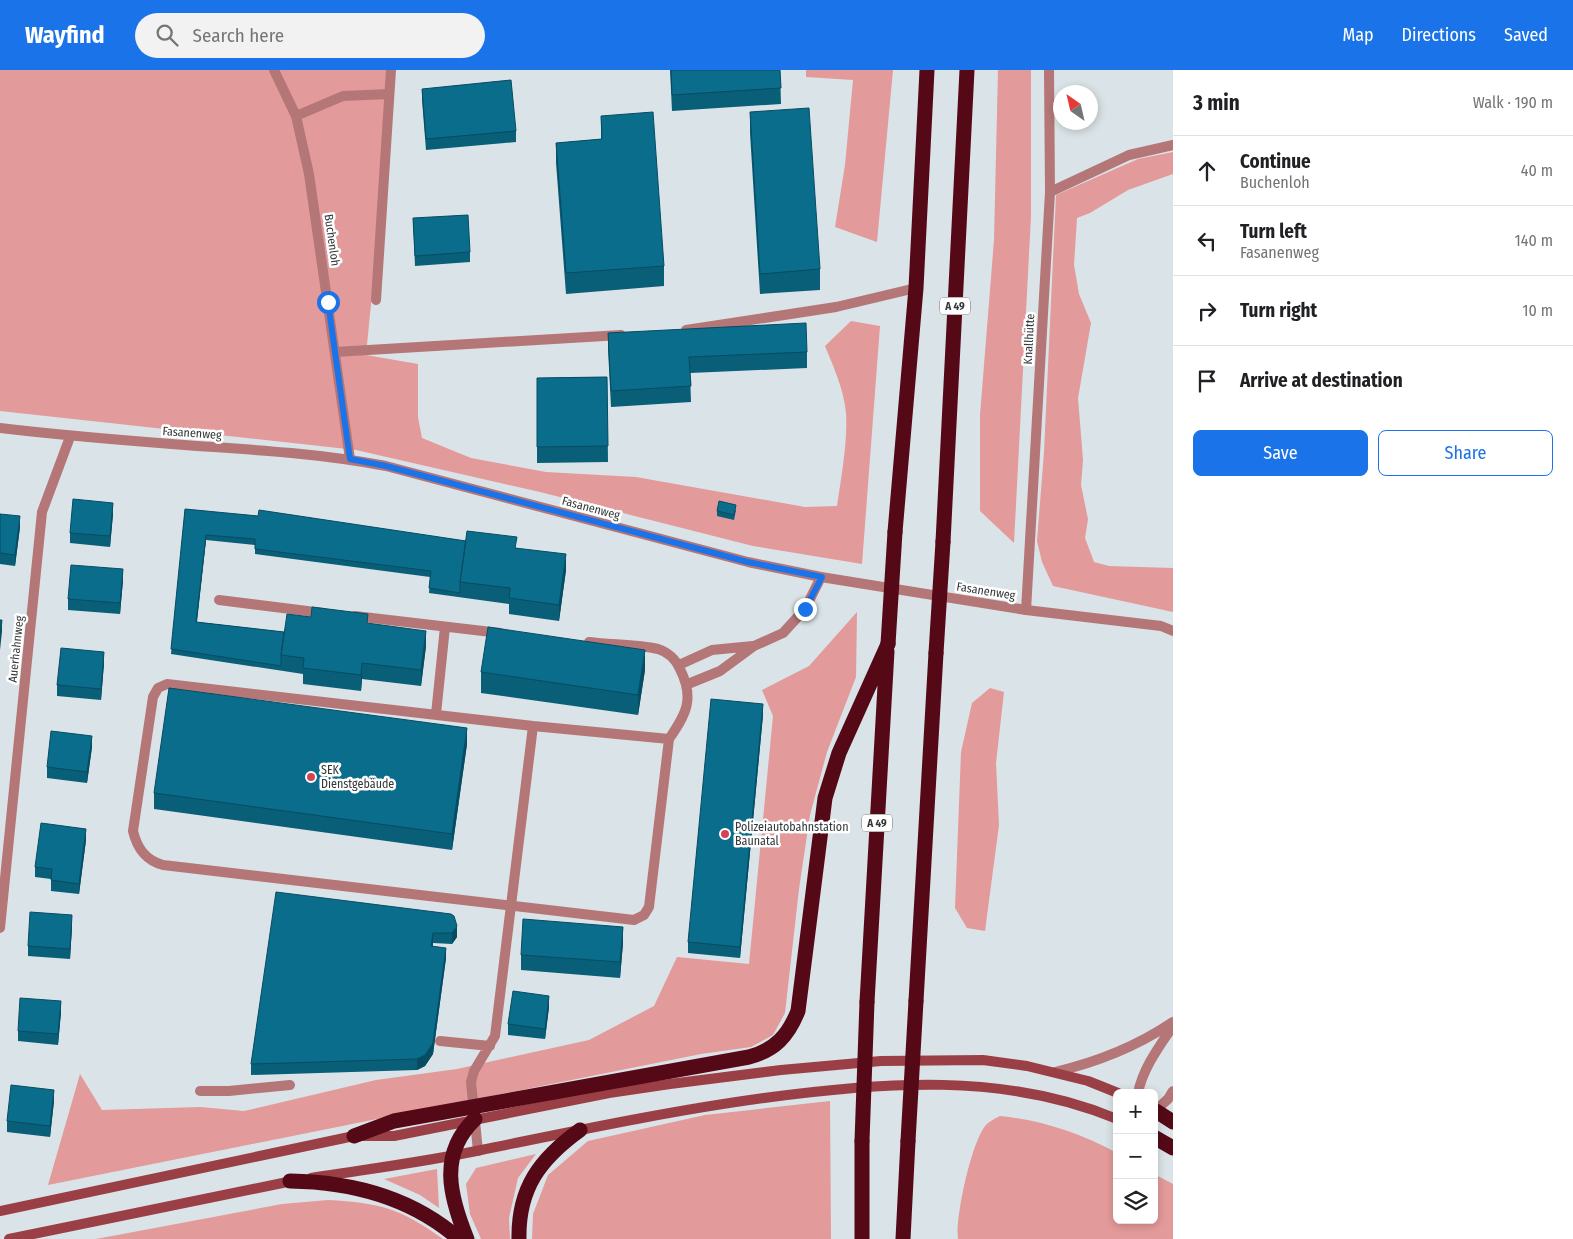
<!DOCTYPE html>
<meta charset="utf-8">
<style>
:root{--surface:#fff;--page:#f2f2f2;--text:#202124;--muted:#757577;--line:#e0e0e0;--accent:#1a73e8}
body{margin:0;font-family:"Fira Sans Condensed",sans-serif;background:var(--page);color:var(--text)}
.controls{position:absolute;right:15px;bottom:15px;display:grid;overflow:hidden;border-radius:8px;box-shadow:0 2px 8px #0003}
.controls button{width:45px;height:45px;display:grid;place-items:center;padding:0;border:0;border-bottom:1px solid var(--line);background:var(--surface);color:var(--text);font:25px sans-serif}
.compass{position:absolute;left:1053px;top:15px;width:45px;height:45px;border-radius:50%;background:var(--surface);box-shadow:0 2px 8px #0003;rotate:326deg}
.stop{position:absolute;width:15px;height:15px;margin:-11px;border:4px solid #1a73e8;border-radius:50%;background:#fff}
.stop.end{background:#1a73e8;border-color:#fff;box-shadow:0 1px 5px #0008}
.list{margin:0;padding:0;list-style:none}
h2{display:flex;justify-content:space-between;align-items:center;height:65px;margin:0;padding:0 20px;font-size:21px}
h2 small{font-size:16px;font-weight:400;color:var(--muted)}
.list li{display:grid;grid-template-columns:32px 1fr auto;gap:15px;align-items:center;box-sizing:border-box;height:70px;padding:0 20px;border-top:1px solid var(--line)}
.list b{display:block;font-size:19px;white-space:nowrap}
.list p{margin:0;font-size:16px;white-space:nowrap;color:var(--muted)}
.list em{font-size:16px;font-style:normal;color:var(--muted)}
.actions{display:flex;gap:10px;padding:15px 20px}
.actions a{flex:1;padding:11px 0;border:1px solid var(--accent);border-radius:8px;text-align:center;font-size:18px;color:var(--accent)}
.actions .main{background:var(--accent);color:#fff}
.icon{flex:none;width:28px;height:28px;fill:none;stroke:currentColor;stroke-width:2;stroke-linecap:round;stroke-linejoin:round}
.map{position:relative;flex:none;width:1173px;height:1169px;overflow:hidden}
header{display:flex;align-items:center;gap:30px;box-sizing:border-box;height:70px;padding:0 25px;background:var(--accent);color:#fff}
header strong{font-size:24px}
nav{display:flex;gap:28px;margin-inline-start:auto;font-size:18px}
.search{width:350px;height:45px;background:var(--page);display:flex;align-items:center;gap:12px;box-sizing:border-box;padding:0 18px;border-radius:28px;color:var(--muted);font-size:19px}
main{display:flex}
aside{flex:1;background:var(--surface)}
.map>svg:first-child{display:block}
.green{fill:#e39a9a}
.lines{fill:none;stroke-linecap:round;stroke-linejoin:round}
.service{stroke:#b57677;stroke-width:10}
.minor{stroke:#b57677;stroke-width:10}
.tertiary{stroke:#b57677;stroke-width:10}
.secondary{stroke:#993f45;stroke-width:10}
.motorway{stroke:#550916;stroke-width:15}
.motorway-bridge{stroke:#550916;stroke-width:15}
.wall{fill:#095e78}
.shaded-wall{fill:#074c62}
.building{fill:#0a6d8c;stroke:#074c62}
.route{stroke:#1a73e8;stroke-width:6}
.poi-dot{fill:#d34352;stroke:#fff;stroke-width:2}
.labels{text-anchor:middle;stroke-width:5;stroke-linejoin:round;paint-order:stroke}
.shield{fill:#fff;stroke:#707374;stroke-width:1}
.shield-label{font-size:11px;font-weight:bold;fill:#333738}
.street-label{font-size:12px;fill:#333738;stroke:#fff}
.poi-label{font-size:12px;fill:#333738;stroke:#fff;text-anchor:start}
</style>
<header>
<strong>Wayfind</strong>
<div class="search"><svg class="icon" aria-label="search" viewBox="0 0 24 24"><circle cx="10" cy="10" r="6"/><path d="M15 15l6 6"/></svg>Search here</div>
<nav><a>Map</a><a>Directions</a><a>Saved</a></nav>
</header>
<main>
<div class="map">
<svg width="1173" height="1169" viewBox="0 0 1173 1169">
<rect width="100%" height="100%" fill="#dae3e7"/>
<path class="green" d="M 0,0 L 394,0 L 366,285 L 418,294 L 418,347 L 422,368 L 471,388 L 546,402 L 636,407 L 805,437 L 837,436 C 841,409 848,370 846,343 C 844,320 834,298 825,276 L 851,251 L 880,256 L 862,494 L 753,476 L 540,422 L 356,380 L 0,341 Z
M 806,0 L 893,0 L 877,172 L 835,157 L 845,95 L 853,10 L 806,7 Z
M 998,0 L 1031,0 L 1031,146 L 1014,473 L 980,441 L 980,345 L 994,170 Z
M 1173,82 L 1173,104 L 1128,120 L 1090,143 L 1077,148 L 1074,195 L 1079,224 L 1091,253 L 1078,328 L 1083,390 L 1081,415 L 1088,449 L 1085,468 L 1094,492 L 1109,496 L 1173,498 L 1173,542 L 1053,516 L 1042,492 L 1037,471 L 1044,382 L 1056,125 L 1138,89 Z
M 857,542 L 856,607 L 827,682 L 810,745 L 799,819 L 785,943 L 773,965 L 751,977 L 701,984 L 48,1115 L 80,1004 L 102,1040 L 200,1037 L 244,1041 L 376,1010 L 457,999 L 589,970 L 654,936 L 677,887 L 749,894 L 773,646 L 762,620 L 809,596 Z
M 990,618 L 1004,622 L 996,693 L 999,755 L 985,861 L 967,858 L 955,838 L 961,682 L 972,633 Z
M 830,1031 L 831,1169 L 532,1169 L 533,1144 L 548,1105 L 588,1071 L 705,1045 Z
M 1000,1046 C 1040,1050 1081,1063 1117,1083 L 1117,1150 L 1154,1150 L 1154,1104 L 1173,1114 L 1173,1169 L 958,1169 C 955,1148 972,1068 987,1054 C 990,1051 996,1048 1000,1046 Z
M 536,1084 L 518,1108 L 509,1148 L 510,1169 L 481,1169 L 470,1144 L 466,1114 L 476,1098 Z
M 437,1099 L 439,1138 L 420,1125 L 384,1109 Z
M 328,1130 C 380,1133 400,1138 443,1169 L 96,1169 L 282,1134 Z"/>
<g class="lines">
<path class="service" d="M 1050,122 L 1129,85 L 1173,75
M 686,260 L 836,237 L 916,218
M 335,282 L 621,265
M 219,530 L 323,543
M 1026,540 L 1050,122 L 1049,0
M 355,546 L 500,563
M 589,572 C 611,575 636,574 658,579 C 668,582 676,590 680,599 C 695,629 686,644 669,669 L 649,837 L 644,845 L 634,850 L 163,795 C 145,790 137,778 133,761 L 153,627 L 158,618 L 167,614 L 533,656 L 669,669
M 679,595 L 712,580 L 753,576
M 688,614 L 720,601 L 754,576 L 783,563 L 805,539 L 821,507
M 436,644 L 445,557
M 440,971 L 490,976
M 200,1021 L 229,1021 L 290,1015
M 478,1081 L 471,1012 L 474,1001 L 495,966 L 533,656"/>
<path class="minor" d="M 274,0 L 296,46 L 309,104 L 350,389
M 296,46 L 343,26 L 389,24
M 376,230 L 391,0
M 0,358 C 66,366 131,371 197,376 C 260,380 323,384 386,396 L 748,492 L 821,507 L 1026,540 L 1161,556 L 1173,561
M 0,858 L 42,442 L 70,367"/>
<path class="tertiary" d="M 1055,1002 C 1098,992 1136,977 1173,952
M 1138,1023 C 1143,998 1159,977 1173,956
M 1154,1042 L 1168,1029 L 1173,1021"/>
<path class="secondary" d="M 311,1108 C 368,1099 425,1092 481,1080 C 575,1061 669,1041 764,1028 C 882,1012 1005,1002 1117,1049
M 0,1141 L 354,1066 L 394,1066 L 609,1023 L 670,1014 L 781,1000 L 881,991 L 983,990 L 1027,996 L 1088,1011 L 1118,1023
M 9,1169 L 297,1110"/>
<path class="motorway" d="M 895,462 L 916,218 L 927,0
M 943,472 L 967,0
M 916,931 L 936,583
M 867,932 L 887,581
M 1156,1041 L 1173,1052
M 354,1066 L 394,1051 L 749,987 C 775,980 788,966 798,941 L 825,728 L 839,683 L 888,574
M 1154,1067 L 1173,1078
M 862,1071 L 862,1169
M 290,1111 C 353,1112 411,1127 459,1169
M 467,1169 C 450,1127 438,1084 475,1049
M 519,1169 C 518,1118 540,1089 580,1060
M 903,1169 L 908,1071"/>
<path class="motorway-bridge" d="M 888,574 L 895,462
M 936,583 L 943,472
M 862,1071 L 867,932
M 908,1071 L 916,931"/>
</g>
<path class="wall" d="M 670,0 L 780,0 L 781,34 L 672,41 Z
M 422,19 L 516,61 L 516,72 L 426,80 L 422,30 Z
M 750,42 L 820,199 L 820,220 L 760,224 L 750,63 Z
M 601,46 L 664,196 L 664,216 L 566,224 L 556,93 L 556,73 L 601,69 Z
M 413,148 L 470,182 L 470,192 L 415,196 Z
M 608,263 L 807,282 L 807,298 L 690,303 L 691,332 L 611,337 L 608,279 Z
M 607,307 L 608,392 L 537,393 L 537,308 Z
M 185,439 L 466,471 L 517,478 L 566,500 L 559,551 L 509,544 L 509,534 L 429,523 L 430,507 L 255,484 L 255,475 L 206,470 L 197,552 L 284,562 L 368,554 L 426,576 L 421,616 L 362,609 L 361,621 L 303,614 L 303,604 L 171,584 Z
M 736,440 L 734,450 L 717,446 L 717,441 Z
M 0,444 L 20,457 L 15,496 L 0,494 Z
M 113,444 L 110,477 L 70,473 L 70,463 Z
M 123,510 L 120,544 L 68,540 L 68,529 Z
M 104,593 L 101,630 L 57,626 L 57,615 Z
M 645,600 L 638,645 L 481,623 L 481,602 Z
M 763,645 L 740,888 L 688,883 L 688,872 Z
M 467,674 L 452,780 L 154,739 L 154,723 Z
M 92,677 L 87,713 L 47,708 L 47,697 Z
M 86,770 L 79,824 L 51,821 L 51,809 L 35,807 L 35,797 Z
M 451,844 L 457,867 L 452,874 L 433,873 L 433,876 L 446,888 L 433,984 L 425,996 L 417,1000 L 251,1005 L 251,994 Z
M 72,856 L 70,889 L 28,886 L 28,876 Z
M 623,873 L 620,908 L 521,900 L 521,885 Z
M 549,937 L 545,969 L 508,965 L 508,954 Z
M 61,942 L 58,975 L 18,971 L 18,961 Z
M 54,1031 L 50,1067 L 7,1062 L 7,1051 Z"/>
<path class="shaded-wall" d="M 113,433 L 113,444 L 110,477 L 110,466 Z
M 20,446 L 20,457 L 15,496 L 15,485 Z
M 206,465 L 206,470 L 196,558 L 196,552 Z
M 566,484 L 566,500 L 559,551 L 559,535 Z
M 123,499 L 123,510 L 120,544 L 120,533 Z
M 2,550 L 2,561 L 0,580 L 0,569 Z
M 426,561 L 426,576 L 421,616 L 421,600 Z
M 645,580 L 645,600 L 638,645 L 638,625 Z
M 104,582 L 104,593 L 101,630 L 101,619 Z
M 362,593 L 362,609 L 361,621 L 361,605 Z
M 763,634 L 763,645 L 740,888 L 740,877 Z
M 467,658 L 467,674 L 452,780 L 452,764 Z
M 92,666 L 92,677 L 87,713 L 87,702 Z
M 86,759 L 86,770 L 79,824 L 79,814 Z
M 72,845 L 72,856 L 70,889 L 70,879 Z
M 457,856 L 457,867 L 452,874 L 452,863 Z
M 623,857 L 623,873 L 620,908 L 620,892 Z
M 433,863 L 433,873 L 431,887 L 431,876 Z
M 446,878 L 446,888 L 433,984 L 425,996 L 417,1000 L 417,989 Z
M 549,926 L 549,937 L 545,969 L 545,959 Z
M 61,931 L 61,942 L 58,975 L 58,964 Z
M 54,1020 L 54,1031 L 50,1067 L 50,1056 Z"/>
<path class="building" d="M 671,0 L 780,0 L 781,18 L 672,25 Z
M 511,10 L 516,61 L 426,69 L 422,19 Z
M 809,38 L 820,199 L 760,204 L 750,42 Z
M 653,42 L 664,196 L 566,203 L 556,73 L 602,69 L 601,46 Z
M 468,145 L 470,182 L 415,186 L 413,148 Z
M 806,253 L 807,282 L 689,287 L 691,316 L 611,321 L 608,263 Z
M 607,307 L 608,376 L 537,377 L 537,308 Z
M 73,429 L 113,433 L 110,466 L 70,463 Z
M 719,431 L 736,435 L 734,445 L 717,441 Z
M 185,439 L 258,446 L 259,440 L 466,471 L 460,512 L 460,523 L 429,518 L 431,501 L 255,479 L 255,469 L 206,465 L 196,552 L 284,562 L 281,585 L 281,596 L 171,579 Z
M 0,444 L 20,446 L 15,485 L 0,483 Z
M 467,461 L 517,467 L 515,478 L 566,484 L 559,535 L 509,528 L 510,518 L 460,512 Z
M 71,495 L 123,499 L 120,533 L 68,529 Z
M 312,537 L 368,544 L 367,553 L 426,561 L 421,600 L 362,593 L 361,605 L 303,598 L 304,588 L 281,585 L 287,544 L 311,547 Z
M 0,550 L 2,550 L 0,569 Z
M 488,557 L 645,580 L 638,625 L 481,602 Z
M 61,578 L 104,582 L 101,619 L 57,615 Z
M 169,618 L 467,658 L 452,764 L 154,723 Z
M 711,629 L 763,634 L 740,877 L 688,872 Z
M 51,661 L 92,666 L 87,702 L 47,697 Z
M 41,753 L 86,759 L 79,814 L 51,810 L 52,799 L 35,797 Z
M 276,822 L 451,844 L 454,846 L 457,856 L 452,863 L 433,863 L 431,876 L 446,878 L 433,973 L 425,985 L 417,989 L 251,994 Z
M 30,842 L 72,845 L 70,879 L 28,876 Z
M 523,849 L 623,857 L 620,892 L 521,885 Z
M 513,921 L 549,926 L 545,959 L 508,954 Z
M 20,928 L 61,931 L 58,964 L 18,961 Z
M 11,1015 L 54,1020 L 50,1056 L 7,1051 Z"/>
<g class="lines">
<path class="route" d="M 328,232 L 350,389 L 386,396 L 748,492 L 822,507 L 805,539"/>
</g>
<g class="poi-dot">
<circle cx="311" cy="707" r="5"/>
<circle cx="725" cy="764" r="5"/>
</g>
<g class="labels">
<g class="shield">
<rect x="940" y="227.5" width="30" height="17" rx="4"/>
<rect x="862" y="744.5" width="30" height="17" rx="4"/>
</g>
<g class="shield-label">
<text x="955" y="240">A 49</text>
<text x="877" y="757">A 49</text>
</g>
<g class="street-label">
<text transform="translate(332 170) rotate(82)" y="4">Buchenloh</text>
<text transform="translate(1029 269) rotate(-87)" y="4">Knallhütte</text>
<text transform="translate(192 363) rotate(4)" y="4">Fasanenweg</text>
<text transform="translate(591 438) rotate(15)" y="4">Fasanenweg</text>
<text transform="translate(986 521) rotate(9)" y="4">Fasanenweg</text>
<text transform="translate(16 579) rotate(-84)" y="4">Auerhahnweg</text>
</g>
<g class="poi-label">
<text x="321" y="704">SEK<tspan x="321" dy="14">Dienstgebäude</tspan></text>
<text x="735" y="761">Polizeiautobahnstation<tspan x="735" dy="14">Baunatal</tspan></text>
</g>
</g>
</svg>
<div class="controls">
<button>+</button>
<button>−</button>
<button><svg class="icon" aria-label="layers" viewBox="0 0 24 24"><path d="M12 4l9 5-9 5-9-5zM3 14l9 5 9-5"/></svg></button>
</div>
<svg class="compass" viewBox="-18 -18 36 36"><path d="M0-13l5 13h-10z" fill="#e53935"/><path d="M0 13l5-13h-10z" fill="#757577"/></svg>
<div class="stop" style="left:328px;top:232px"></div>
<div class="stop end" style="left:805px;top:539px"></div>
</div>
<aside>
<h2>3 min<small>Walk · 190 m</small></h2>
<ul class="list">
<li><svg class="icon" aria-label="ahead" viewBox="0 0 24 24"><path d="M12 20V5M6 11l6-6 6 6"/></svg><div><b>Continue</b><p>Buchenloh</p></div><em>40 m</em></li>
<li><svg class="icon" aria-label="left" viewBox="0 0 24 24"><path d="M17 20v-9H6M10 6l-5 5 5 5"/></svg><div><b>Turn left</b><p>Fasanenweg</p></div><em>140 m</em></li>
<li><svg class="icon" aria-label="right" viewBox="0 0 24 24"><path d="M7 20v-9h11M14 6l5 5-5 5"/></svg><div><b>Turn right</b></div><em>10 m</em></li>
<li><svg class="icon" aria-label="arrive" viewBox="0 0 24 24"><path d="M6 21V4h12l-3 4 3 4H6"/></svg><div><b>Arrive at destination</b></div></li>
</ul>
<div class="actions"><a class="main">Save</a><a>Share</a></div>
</aside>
</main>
